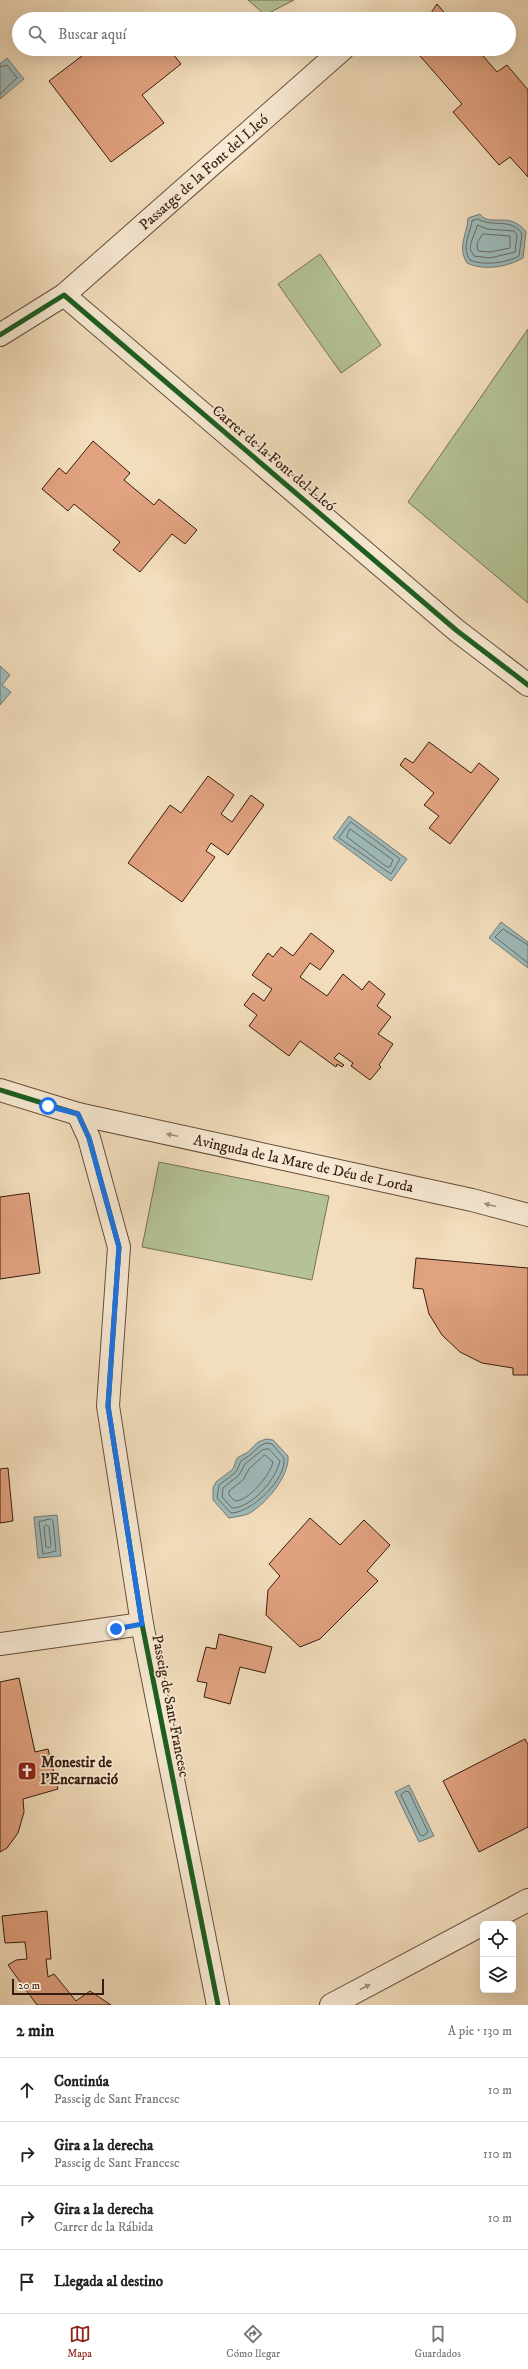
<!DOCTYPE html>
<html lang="es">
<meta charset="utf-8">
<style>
:root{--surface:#fff;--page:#f2f2f2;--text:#222;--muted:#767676;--line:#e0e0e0;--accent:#8f2418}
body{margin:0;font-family:"IM FELL DW Pica",serif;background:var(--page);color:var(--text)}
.controls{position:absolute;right:12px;bottom:12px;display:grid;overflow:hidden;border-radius:6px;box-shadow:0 4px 16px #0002}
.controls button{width:36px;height:36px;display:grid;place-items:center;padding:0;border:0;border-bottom:1px solid var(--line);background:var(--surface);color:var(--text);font:20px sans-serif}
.scale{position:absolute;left:12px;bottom:10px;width:92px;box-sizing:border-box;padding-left:4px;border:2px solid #371d10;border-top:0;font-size:11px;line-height:14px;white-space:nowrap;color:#371d10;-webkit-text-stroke:3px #f7e9d3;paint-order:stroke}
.stop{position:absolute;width:12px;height:12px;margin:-9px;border:3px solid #1a73e8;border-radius:50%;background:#fff}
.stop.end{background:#1a73e8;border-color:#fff;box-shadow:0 1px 4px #0008}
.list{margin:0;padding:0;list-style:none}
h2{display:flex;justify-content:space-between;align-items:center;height:52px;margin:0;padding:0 16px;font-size:17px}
h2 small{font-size:13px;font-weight:400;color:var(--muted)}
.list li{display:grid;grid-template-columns:26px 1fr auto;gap:12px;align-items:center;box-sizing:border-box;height:64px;padding:0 16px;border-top:1px solid var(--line)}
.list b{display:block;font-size:15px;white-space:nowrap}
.list p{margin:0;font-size:13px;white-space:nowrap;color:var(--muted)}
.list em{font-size:13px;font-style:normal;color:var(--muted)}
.icon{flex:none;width:22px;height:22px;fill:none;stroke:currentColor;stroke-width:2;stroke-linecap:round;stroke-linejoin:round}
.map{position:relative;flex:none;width:528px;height:2005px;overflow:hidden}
.search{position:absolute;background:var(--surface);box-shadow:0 4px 16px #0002;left:12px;right:12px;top:12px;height:44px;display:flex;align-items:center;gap:10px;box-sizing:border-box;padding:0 14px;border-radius:22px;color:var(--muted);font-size:15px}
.sheet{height:308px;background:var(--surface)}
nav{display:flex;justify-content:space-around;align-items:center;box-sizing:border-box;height:56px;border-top:1px solid var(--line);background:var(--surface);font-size:11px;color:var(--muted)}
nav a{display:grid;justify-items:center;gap:2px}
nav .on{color:var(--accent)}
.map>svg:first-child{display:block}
.green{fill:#b4c295;stroke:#767052}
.water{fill:#9ebaba;stroke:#757b76}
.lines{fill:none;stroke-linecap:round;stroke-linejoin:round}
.shore{stroke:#6a6c65;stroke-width:1}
.building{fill:#e1a280;stroke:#371d10}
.minor-casing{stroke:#664d3b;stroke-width:24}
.minor{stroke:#f7e9d3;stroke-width:22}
.cycleway-casing{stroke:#f7e9d3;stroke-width:8}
.cycleway{stroke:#1b5e20;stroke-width:5}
.oneway{fill:#a18d7b}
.route{stroke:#1a73e8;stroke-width:5}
.labels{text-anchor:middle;stroke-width:3.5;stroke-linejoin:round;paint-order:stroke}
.street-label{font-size:15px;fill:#371d10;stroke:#f7e9d3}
.poi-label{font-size:15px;font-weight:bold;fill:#371d10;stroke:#f7e9d3;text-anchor:start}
</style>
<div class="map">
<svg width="528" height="2005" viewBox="0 0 528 2005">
<rect width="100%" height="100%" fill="#f2ddbc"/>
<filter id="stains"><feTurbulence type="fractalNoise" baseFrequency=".005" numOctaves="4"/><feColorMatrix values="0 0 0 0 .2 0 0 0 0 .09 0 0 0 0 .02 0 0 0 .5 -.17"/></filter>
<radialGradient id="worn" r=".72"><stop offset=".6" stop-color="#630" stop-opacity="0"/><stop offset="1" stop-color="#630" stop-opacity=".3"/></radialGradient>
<path class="green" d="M 248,0 L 294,0 L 265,15 Z
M 320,254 L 381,345 L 341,373 L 278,284 Z
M 528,329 L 528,603 L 408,502 Z
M 159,1162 L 329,1196 L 312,1280 L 142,1247 Z"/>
<path class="water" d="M 7,58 L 24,79 L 0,99 L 0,64 Z
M 480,214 C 489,228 510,210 526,232 L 523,258 C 507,267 484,271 467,263 C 457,247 467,235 468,218 Z
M 0,666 L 10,675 L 2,685 L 11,692 L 0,705 Z
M 349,816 L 407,859 L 391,881 L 333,838 Z
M 501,922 L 528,942 L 528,968 L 489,938 Z
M 266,1439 L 273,1440 L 288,1456 C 290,1476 265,1505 248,1514 C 242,1516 235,1517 229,1518 L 213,1500 L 213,1488 L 216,1482 L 233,1469 L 237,1458 L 248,1452 L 258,1442 Z
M 57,1515 L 61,1556 L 38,1558 L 34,1517 Z
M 409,1785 L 434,1836 L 419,1842 L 395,1792 Z"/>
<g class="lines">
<path class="shore" d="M 0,67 L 7,65 L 17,78 L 0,94
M 478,219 C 492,228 512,217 522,234 L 519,256 C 507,263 483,266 470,260 C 461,247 470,235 472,221 Z
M 478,225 L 487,229 L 514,231 L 517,235 L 515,252 L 490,258 L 474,256 L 470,249 L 471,243 Z
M 483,234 L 510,236 L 510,248 L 490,252 L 478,251 L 477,244 Z
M 351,822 L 400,859 L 391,874 L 339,838 Z
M 350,829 L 393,860 L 390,867 L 387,867 L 347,837 Z
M 528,945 L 503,929 L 495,937 L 528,963
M 267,1443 L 272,1444 L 284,1458 C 287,1479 251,1513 231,1513 L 217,1498 L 219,1485 L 236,1472 L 241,1461 L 250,1455 L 260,1446 Z
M 269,1449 L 280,1461 C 276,1479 252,1508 232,1508 L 222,1497 L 223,1488 L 239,1475 L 245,1464 L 262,1450 Z
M 265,1455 L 273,1462 C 270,1475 249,1501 235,1501 L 229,1495 L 229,1491 L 243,1480 L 249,1469 Z
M 51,1519 L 53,1521 L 56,1551 L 43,1554 L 39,1522 Z
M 46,1525 L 49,1527 L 51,1546 L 49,1548 L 46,1547 L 44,1527 Z
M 406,1791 L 409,1792 L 428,1832 L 423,1836 L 420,1835 L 401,1795 Z"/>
</g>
<path class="building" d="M 437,4 L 450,19 L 427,19 Z
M 141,12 L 147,19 L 131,19 Z
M 91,49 L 169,49 L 181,64 L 142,95 L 164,123 L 111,162 L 49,81 Z
M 414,49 L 477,49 L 497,72 L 507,65 L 528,90 L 528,177 L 510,157 L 499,165 L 453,112 L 462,104 Z
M 93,441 L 130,473 L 124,480 L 154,505 L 159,499 L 197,530 L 185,544 L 172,534 L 140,572 L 113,550 L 120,542 L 74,504 L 68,511 L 42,489 L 59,468 L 66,474 Z
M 429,742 L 471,773 L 479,763 L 499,779 L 450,844 L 429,828 L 439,816 L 424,805 L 434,793 L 400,765 L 405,758 L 413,763 Z
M 208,776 L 234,795 L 221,814 L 232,822 L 251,795 L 264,805 L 228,855 L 211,843 L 206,851 L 215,857 L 182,902 L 128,863 L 170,805 L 181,813 Z
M 311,933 L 334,951 L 320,970 L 310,963 L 300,977 L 327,996 L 343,974 L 362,990 L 369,981 L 385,994 L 377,1006 L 391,1017 L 378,1034 L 393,1044 L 379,1065 L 381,1067 L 370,1080 L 351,1066 L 353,1063 L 339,1053 L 334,1058 L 344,1065 L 342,1067 L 337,1064 L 336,1067 L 300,1041 L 289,1056 L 249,1026 L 257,1015 L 244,1005 L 253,993 L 264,1001 L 272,989 L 252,975 L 268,953 L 273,957 L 281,947 L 293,956 Z
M 29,1193 L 40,1273 L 0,1279 L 0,1197 Z
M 416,1258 L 528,1268 L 528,1375 L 513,1375 L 513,1368 L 482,1363 L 460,1352 L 442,1335 L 429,1314 L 423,1289 L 413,1288 Z
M 8,1468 L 13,1521 L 0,1523 L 0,1469 Z
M 310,1518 L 340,1545 L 364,1520 L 390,1545 L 367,1571 L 378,1581 L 320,1639 L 300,1647 L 266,1615 L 268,1590 L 280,1576 L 269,1564 Z
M 219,1634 L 272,1647 L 265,1673 L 240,1667 L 230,1704 L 204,1697 L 207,1683 L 197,1681 L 206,1647 L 216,1649 Z
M 19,1678 L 35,1752 L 48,1749 L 58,1789 L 23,1799 L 24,1812 L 18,1833 L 7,1848 L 0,1852 L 0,1682 Z
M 525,1739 L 528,1745 L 528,1827 L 479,1852 L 443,1781 Z
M 47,1911 L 51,1959 L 46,1959 L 48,1977 L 54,1974 L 76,2001 L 90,1991 L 111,2005 L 37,2005 L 8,1965 L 16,1960 L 27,1959 L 25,1942 L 5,1943 L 2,1916 Z"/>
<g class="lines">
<defs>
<g id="minor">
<path id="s1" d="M 64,295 L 343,49"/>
<path d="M 0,335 L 64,295 L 456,630 L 528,685"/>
<path d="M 0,1090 L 78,1114 L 89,1138 L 119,1247 L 108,1406 L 142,1624 L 218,2005"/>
<path id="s2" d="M 78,1114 L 472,1200 L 528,1215"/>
<path d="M 0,1644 L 142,1624"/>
<path d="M 331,2005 L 528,1900"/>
</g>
</defs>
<use href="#minor" class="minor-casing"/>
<use href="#minor" class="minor"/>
<defs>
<path id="cycleway" d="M 0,335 L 64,295 L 456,630 L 528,685
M 0,1090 L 78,1114 L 89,1138 L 119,1247 L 108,1406 L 142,1624 L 218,2005"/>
</defs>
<use href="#cycleway" class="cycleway-casing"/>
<use href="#cycleway" class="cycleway"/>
</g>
<defs><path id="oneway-solid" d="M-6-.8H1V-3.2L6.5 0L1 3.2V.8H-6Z"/></defs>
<g class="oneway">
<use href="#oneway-solid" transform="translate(172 1135) rotate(-168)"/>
<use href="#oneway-solid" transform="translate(490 1205) rotate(-165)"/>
<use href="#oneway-solid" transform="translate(365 1987) rotate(-28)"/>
</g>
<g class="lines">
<path class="route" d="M 48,1106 L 78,1114 L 89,1138 L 119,1247 L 108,1406 L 142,1624 L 116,1629"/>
</g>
<defs>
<symbol id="church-square" viewBox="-11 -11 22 22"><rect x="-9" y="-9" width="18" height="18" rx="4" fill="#8f2418" stroke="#f7e9d3"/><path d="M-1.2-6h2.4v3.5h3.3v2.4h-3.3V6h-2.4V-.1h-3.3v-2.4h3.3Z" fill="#fff"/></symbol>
</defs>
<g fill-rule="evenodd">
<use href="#church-square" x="16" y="1760" width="22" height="22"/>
</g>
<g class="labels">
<g class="street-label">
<text dy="5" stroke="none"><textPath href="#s1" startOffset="186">Passatge de la Font del Lleó</textPath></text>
<text transform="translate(274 458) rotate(40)" y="5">Carrer de la Font del Lleó</text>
<text dy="5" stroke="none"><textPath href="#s2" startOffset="231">Avinguda de la Mare de Déu de Lorda</textPath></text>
<text transform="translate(171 1706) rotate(79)" y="5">Passeig de Sant Francesc</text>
</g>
<g class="poi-label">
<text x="41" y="1767">Monestir de<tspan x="41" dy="17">l'Encarnació</tspan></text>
</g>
</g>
<rect width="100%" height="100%" filter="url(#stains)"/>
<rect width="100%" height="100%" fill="url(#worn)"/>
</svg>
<div class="controls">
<button><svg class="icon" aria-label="locate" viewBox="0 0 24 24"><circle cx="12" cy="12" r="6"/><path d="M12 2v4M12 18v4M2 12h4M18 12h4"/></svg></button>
<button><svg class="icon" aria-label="layers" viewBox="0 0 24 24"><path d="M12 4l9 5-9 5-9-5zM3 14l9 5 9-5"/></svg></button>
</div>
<div class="scale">20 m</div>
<div class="stop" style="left:48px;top:1106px"></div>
<div class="stop end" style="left:116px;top:1629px"></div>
<div class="search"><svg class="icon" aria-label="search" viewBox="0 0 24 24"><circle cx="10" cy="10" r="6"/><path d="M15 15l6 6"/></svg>Buscar aquí</div>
</div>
<section class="sheet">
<h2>2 min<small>A pie · 130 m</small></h2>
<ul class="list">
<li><svg class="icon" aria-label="ahead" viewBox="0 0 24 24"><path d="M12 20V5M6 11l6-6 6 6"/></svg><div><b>Continúa</b><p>Passeig de Sant Francesc</p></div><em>10 m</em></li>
<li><svg class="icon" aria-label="right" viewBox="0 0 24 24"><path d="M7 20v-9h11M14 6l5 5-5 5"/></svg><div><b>Gira a la derecha</b><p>Passeig de Sant Francesc</p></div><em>110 m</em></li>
<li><svg class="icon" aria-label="right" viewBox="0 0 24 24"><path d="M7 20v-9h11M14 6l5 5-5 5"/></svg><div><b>Gira a la derecha</b><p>Carrer de la Rábida</p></div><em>10 m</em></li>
<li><svg class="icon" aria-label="arrive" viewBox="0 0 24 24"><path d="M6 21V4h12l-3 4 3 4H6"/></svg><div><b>Llegada al destino</b></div></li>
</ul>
</section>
<nav>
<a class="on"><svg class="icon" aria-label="map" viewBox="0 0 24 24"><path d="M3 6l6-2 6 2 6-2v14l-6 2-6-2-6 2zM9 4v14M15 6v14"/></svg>Mapa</a>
<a><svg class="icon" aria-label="directions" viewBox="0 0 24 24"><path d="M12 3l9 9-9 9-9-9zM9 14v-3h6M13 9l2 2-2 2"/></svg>Cómo llegar</a>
<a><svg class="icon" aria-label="saved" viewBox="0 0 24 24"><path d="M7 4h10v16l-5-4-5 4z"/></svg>Guardados</a>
</nav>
